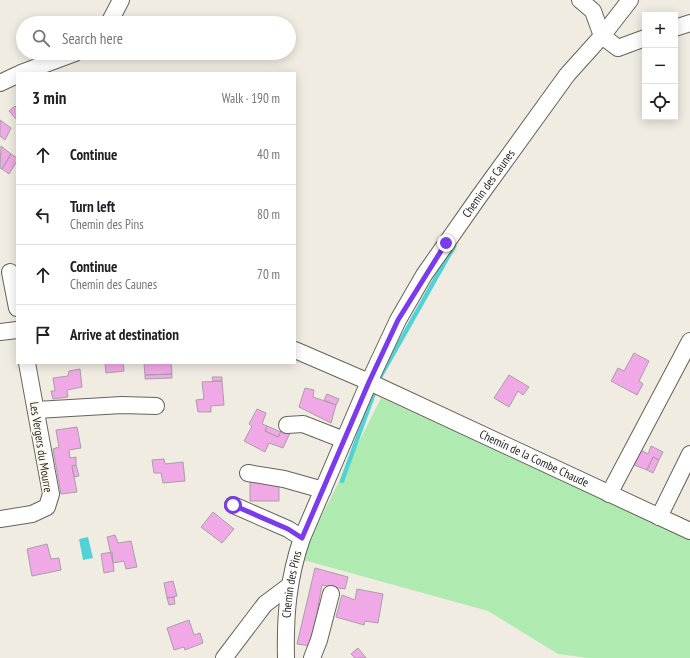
<!DOCTYPE html>
<meta charset="utf-8">
<style>
:root{--surface:#fff;--page:#f2f2f2;--text:#202124;--muted:#757577;--line:#e0e0e0}
body{margin:0;font-family:"PT Sans Narrow",sans-serif;background:var(--page);color:var(--text)}
.controls{position:absolute;right:12px;top:12px;display:grid;overflow:hidden;border-radius:0px;box-shadow:0 2px 10px #0003}
.controls button{width:36px;height:36px;display:grid;place-items:center;padding:0;border:0;border-bottom:1px solid var(--line);background:var(--surface);color:var(--text);font:20px sans-serif}
.stop{position:absolute;width:12px;height:12px;margin:-9px;border:3px solid #7c3aed;border-radius:50%;background:#fff}
.stop.end{background:#7c3aed;border-color:#fff;box-shadow:0 1px 4px #0008}
.list{margin:0;padding:0;list-style:none}
h2{display:flex;justify-content:space-between;align-items:center;height:52px;margin:0;padding:0 16px;font-size:17px}
h2 small{font-size:13px;font-weight:400;color:var(--muted)}
.list li{display:grid;grid-template-columns:26px 1fr auto;gap:12px;align-items:center;box-sizing:border-box;height:60px;padding:0 16px;border-top:1px solid var(--line)}
.list b{display:block;font-size:15px;white-space:nowrap}
.list p{margin:0;font-size:13px;white-space:nowrap;color:var(--muted)}
.list em{font-size:13px;font-style:normal;color:var(--muted)}
.icon{flex:none;width:22px;height:22px;fill:none;stroke:currentColor;stroke-width:2;stroke-linecap:round;stroke-linejoin:round}
.map{position:relative;flex:none;width:690px;height:658px;overflow:hidden}
.search{position:absolute;background:var(--surface);box-shadow:0 2px 10px #0003;left:16px;top:16px;width:280px;height:44px;display:flex;align-items:center;gap:10px;box-sizing:border-box;padding:0 14px;border-radius:22px;color:var(--muted);font-size:15px}
.panel{position:absolute;background:var(--surface);box-shadow:0 2px 10px #0003;left:16px;top:72px;width:280px;height:292px;border-radius:0px}
.map>svg:first-child{display:block}
.green{fill:#afebb1}
.water{fill:#51d3d5}
.lines{fill:none;stroke-linecap:round;stroke-linejoin:round}
.stream{stroke:#51d3d5;stroke-width:4.5}
.building{fill:#f0a9e6;stroke:#a89fa6}
.minor-casing{stroke:#66635a;stroke-width:18}
.minor{stroke:#fff;stroke-width:16}
.route{stroke:#7c3aed;stroke-width:5}
.labels{text-anchor:middle;stroke-width:3;stroke-linejoin:round;paint-order:stroke}
.street-label{font-size:12px;fill:#282623;stroke:#fdf9ef}
</style>
<div class="map">
<svg width="690" height="658" viewBox="0 0 690 658">
<rect width="100%" height="100%" fill="#f0ece2"/>
<path class="green" d="M 381,398 L 690,539 L 690,658 L 589,658 L 558,654 L 488,611 L 300,559 Z"/>
<path class="water" d="M 88,537 L 93,558 L 83,560 L 79,539 Z"/>
<g class="lines">
<path class="stream" d="M 342,481 L 379,379 L 454,246"/>
</g>
<path class="building" d="M 15,106 L 17,108 L 17,120 L 9,111 Z
M 0,120 L 11,128 L 5,140 L 0,136 Z
M 1,146 L 11,154 L 2,169 L 0,168 Z
M 11,154 L 17,158 L 17,161 L 9,174 L 2,169 Z
M 634,353 L 649,361 L 639,381 L 643,384 L 637,395 L 611,381 L 618,368 L 624,371 Z
M 105,363 L 123,363 L 124,371 L 106,373 Z
M 144,363 L 171,363 L 172,374 L 145,375 Z
M 80,369 L 82,387 L 67,390 L 68,397 L 53,399 L 51,391 L 55,391 L 53,378 L 68,376 L 69,371 Z
M 172,374 L 172,378 L 145,379 L 145,375 Z
M 509,375 L 529,387 L 523,395 L 518,391 L 509,407 L 494,398 Z
M 212,377 L 222,377 L 222,381 L 213,381 Z
M 222,381 L 224,405 L 211,406 L 211,412 L 198,412 L 196,400 L 204,399 L 202,382 Z
M 305,388 L 314,390 L 313,397 L 336,405 L 331,423 L 299,407 Z
M 327,394 L 339,399 L 336,405 L 324,400 Z
M 257,409 L 266,413 L 262,424 L 267,426 L 265,431 L 278,437 L 282,429 L 290,433 L 283,448 L 269,443 L 265,452 L 244,441 L 252,426 L 249,424 Z
M 267,426 L 281,432 L 278,437 L 265,431 Z
M 77,427 L 81,448 L 69,450 L 70,458 L 76,457 L 76,465 L 72,466 L 77,492 L 61,494 L 53,449 L 59,447 L 56,430 Z
M 651,446 L 663,452 L 659,460 L 653,457 L 647,470 L 632,464 L 639,449 L 648,454 Z
M 653,457 L 659,460 L 653,473 L 647,470 Z
M 164,459 L 165,464 L 183,462 L 185,481 L 163,483 L 161,473 L 154,473 L 152,460 Z
M 76,465 L 79,476 L 74,477 L 72,466 Z
M 250,482 L 279,483 L 279,501 L 250,501 Z
M 213,512 L 234,529 L 222,543 L 201,527 Z
M 115,535 L 118,543 L 131,541 L 137,567 L 126,569 L 124,561 L 113,563 L 107,537 Z
M 47,544 L 51,559 L 59,558 L 61,570 L 32,576 L 27,549 Z
M 112,552 L 114,571 L 104,573 L 101,554 Z
M 315,568 L 348,577 L 345,589 L 322,585 L 311,646 L 297,644 Z
M 173,581 L 177,596 L 167,598 L 164,583 Z
M 357,589 L 383,594 L 378,623 L 365,621 L 364,625 L 336,617 L 342,595 L 355,600 Z
M 174,597 L 175,604 L 169,605 L 167,598 Z
M 189,620 L 194,635 L 200,633 L 203,643 L 185,650 L 184,647 L 174,650 L 167,628 Z
M 358,648 L 366,658 L 355,658 L 351,654 Z"/>
<g class="lines">
<defs>
<g id="minor">
<path d="M 580,0 L 593,11 L 602,36 L 618,48 L 645,38"/>
<path d="M 109,23 L 121,0"/>
<path d="M 675,28 L 690,23"/>
<path d="M 21,73 L 75,53"/>
<path d="M 0,83 L 17,75"/>
<path d="M 10,272 L 17,308"/>
<path d="M 0,332 L 17,330"/>
<path d="M 295,350 L 376,385"/>
<path id="s1" d="M 378,386 L 690,531"/>
<path d="M 36,410 L 122,405 L 156,406"/>
<path d="M 287,425 L 303,424 L 344,440"/>
<path d="M 248,473 L 284,479 L 323,490"/>
<path d="M 609,494 L 690,341"/>
<path d="M 233,505 L 288,529 L 302,538"/>
<path d="M 659,517 L 690,454"/>
<path d="M 0,519 L 32,514 L 47,507 L 51,494 L 27,363"/>
<path d="M 224,658 L 265,604 L 289,586"/>
<path id="s2" d="M 286,658 C 285,615 288,579 302,538 L 369,382 L 398,320 L 424,275 L 478,198 L 567,75 L 602,36 L 630,0"/>
<path d="M 312,658 L 319,640 L 331,594"/>
</g>
</defs>
<use href="#minor" class="minor-casing"/>
<use href="#minor" class="minor"/>
</g>
<g class="lines">
<path class="route" d="M 233,505 L 288,529 L 302,538 L 369,382 L 398,320 L 446,243"/>
</g>
<g class="labels">
<g class="street-label">
<text dy="4" stroke="none"><textPath href="#s2" startOffset="524">Chemin des Caunes</textPath></text>
<text transform="translate(41 447) rotate(81)" y="4">Les Vergers du Mourre</text>
<text dy="4" stroke="none"><textPath href="#s1" startOffset="172">Chemin de la Combe Chaude</textPath></text>
<text dy="4" stroke="none"><textPath href="#s2" startOffset="74">Chemin des Pins</textPath></text>
</g>
</g>
</svg>
<div class="controls">
<button>+</button>
<button>−</button>
<button><svg class="icon" aria-label="locate" viewBox="0 0 24 24"><circle cx="12" cy="12" r="6"/><path d="M12 2v4M12 18v4M2 12h4M18 12h4"/></svg></button>
</div>
<div class="stop" style="left:233px;top:505px"></div>
<div class="stop end" style="left:446px;top:243px"></div>
<div class="search"><svg class="icon" aria-label="search" viewBox="0 0 24 24"><circle cx="10" cy="10" r="6"/><path d="M15 15l6 6"/></svg>Search here</div>
<section class="panel">
<h2>3 min<small>Walk · 190 m</small></h2>
<ul class="list">
<li><svg class="icon" aria-label="ahead" viewBox="0 0 24 24"><path d="M12 20V5M6 11l6-6 6 6"/></svg><div><b>Continue</b></div><em>40 m</em></li>
<li><svg class="icon" aria-label="left" viewBox="0 0 24 24"><path d="M17 20v-9H6M10 6l-5 5 5 5"/></svg><div><b>Turn left</b><p>Chemin des Pins</p></div><em>80 m</em></li>
<li><svg class="icon" aria-label="ahead" viewBox="0 0 24 24"><path d="M12 20V5M6 11l6-6 6 6"/></svg><div><b>Continue</b><p>Chemin des Caunes</p></div><em>70 m</em></li>
<li><svg class="icon" aria-label="arrive" viewBox="0 0 24 24"><path d="M6 21V4h12l-3 4 3 4H6"/></svg><div><b>Arrive at destination</b></div></li>
</ul>
</section>
</div>
